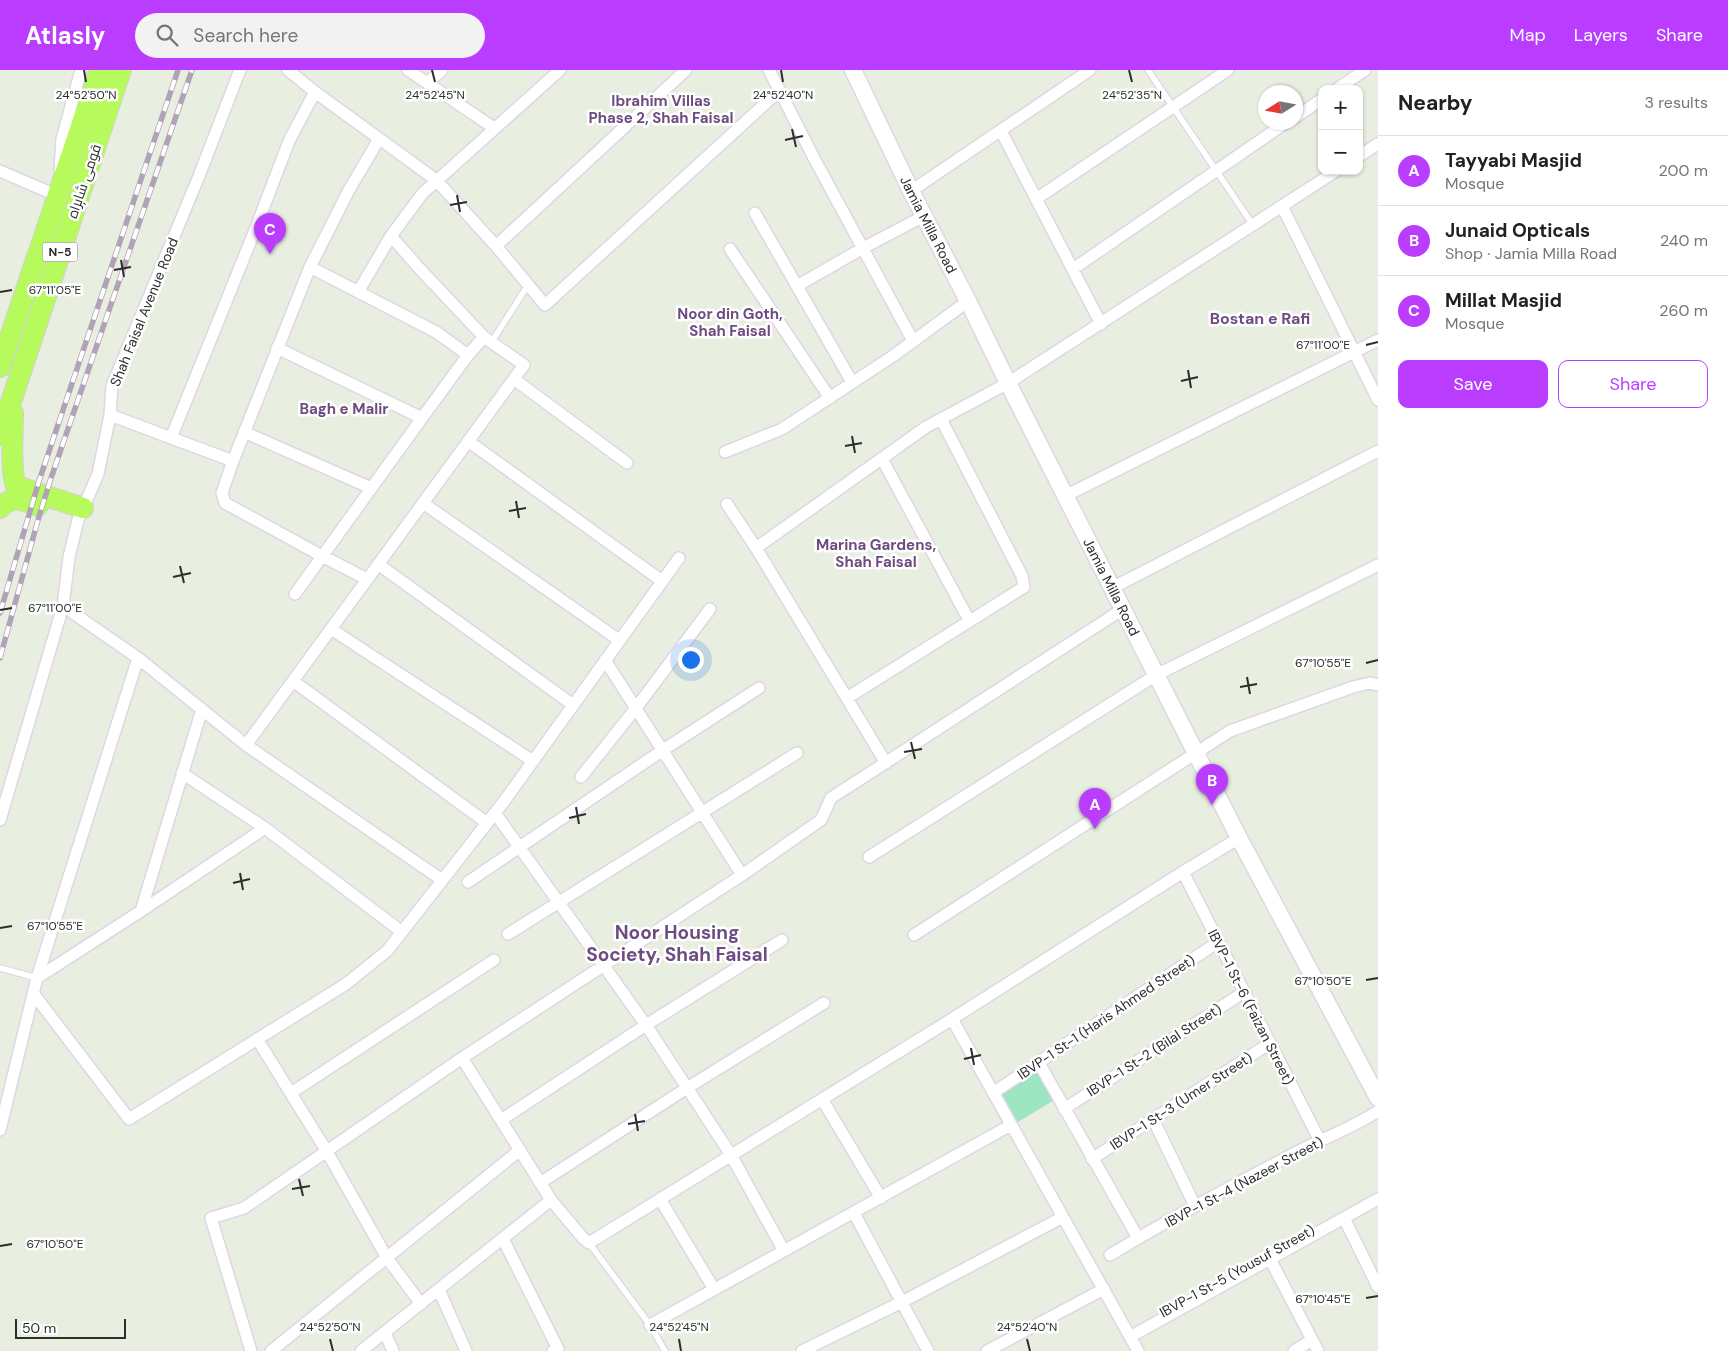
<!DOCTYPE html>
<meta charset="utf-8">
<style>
:root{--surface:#fff;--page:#f2f2f2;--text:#202124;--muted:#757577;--line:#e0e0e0;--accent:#ba3dff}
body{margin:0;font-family:"DM Sans",Cairo,sans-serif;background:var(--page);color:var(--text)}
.controls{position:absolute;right:15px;top:15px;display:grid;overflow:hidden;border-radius:10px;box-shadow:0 1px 4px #0004}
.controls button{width:45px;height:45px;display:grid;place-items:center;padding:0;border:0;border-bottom:1px solid var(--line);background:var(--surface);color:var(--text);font:25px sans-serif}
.compass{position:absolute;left:1258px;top:15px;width:45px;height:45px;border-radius:50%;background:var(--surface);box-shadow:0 1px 4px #0004;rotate:259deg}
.scale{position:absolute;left:15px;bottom:12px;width:111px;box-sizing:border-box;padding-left:5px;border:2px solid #2d2d2d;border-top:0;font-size:14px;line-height:18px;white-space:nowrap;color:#2d2d2d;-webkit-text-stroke:4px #fff;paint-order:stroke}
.you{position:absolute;left:690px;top:589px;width:18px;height:18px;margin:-12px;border:4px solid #fff;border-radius:50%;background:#1a73e8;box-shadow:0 0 0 8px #1a73e833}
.badge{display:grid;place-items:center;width:32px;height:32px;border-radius:50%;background:var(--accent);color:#fff;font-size:16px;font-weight:700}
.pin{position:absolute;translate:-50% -41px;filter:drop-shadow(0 1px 2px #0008)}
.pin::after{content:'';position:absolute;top:26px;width:18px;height:15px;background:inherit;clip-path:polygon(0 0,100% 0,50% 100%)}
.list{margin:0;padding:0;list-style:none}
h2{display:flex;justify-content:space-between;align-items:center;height:65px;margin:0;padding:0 20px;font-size:21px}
h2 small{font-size:16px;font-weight:400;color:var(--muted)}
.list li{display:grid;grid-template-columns:32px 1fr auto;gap:15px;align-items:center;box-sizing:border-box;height:70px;padding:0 20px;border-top:1px solid var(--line)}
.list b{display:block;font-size:19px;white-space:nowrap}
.list p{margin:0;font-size:16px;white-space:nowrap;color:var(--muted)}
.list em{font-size:16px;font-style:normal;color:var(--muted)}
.actions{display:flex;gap:10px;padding:15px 20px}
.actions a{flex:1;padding:11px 0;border:1px solid var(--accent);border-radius:10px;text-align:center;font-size:18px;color:var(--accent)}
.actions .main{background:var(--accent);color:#fff}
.icon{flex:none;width:28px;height:28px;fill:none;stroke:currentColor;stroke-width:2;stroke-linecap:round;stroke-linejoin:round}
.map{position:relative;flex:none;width:1378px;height:1281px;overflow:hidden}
header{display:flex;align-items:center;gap:30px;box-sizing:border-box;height:70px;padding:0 25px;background:var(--accent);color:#fff}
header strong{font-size:24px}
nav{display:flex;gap:28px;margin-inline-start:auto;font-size:18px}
.search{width:350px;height:45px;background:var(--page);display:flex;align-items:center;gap:12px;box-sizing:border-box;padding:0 18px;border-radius:28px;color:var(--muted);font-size:19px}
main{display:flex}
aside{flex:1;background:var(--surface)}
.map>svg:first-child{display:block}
.green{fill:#9be6c0}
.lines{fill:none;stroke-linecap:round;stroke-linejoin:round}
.service-casing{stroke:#e0d5e6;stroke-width:8}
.minor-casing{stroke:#e0d5e6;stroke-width:14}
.secondary-casing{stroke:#e0d5e6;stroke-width:19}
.trunk-casing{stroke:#d1d1d1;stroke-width:22}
.service{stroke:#fff;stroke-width:5.5}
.minor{stroke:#fff;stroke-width:11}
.secondary{stroke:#fff;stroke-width:16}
.trunk{stroke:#b7fa5c;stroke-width:20}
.rail-casing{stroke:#b1a2b8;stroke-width:5.5}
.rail{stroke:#fff;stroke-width:4;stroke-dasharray:11;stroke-linecap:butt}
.ticks{fill:none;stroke:#2d2d2d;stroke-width:2}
.labels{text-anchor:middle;stroke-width:5;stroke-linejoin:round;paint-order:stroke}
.shield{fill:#fff;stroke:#6c6c6c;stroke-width:1}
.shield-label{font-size:12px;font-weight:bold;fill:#2d2d2d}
.street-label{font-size:14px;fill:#2d2d2d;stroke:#fff}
.neighbourhood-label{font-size:15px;font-weight:bold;fill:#6e4b80;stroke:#fff}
.quarter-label{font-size:16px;font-weight:bold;fill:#6e4b80;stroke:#fff}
.district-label{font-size:19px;font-weight:bold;fill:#6e4b80;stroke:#fff}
.ticks-label{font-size:12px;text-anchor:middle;fill:#2d2d2d;stroke:#fff;stroke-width:5;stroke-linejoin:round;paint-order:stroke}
</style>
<header>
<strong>Atlasly</strong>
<div class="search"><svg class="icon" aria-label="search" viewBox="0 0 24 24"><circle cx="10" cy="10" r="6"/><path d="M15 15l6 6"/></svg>Search here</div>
<nav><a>Map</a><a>Layers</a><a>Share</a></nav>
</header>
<main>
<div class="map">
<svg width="1378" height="1281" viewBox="0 0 1378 1281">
<rect width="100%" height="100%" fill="#e9efe0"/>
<path class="green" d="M 1039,997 L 1056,1029 L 1016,1053 L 998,1023 Z"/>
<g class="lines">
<defs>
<path id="service" d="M 1148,0 L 1253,155
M 491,273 L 528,215
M 0,898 L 37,908
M 589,1173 L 650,1255 L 665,1281"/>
<path id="minor" d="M 288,0 L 315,22 L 436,110 L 496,176 L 545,235 L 779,21
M 408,0 L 494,58
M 769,0 L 815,90 L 913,271
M 427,13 L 442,0
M 1337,19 L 1365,0
M 1296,47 L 1322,29
M 1001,61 L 1101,254
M 1359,86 L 1378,74
M 60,100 L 62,69 L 81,0
M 0,101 L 58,126 L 58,121
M 911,121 L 1090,0
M 1036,129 L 1228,0
M 1282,136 L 1378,330
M 755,143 L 852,312
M 391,166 L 419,198 L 484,267
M 496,176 L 686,0
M 730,179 L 830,328
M 310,197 L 436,262 L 468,285
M 1073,199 L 1287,52
M 797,216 L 863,178 L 924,146
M 358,222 L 391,166 L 422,124 L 560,0
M 277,278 L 422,348
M 514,309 L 627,393
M 110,345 L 233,391
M 244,362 L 371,418
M 171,368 L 255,160 L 289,71 L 315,22
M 468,371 L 662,511
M 725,382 L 782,359 L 893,286 L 968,231
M 882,389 L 969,550
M 1065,426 L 1378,270
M 423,433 L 619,570
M 727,434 L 756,478
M 378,494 L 573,635
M 367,509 L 322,486 L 225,433 L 222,423 L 233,391 L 310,197 L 349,120 L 379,69
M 1112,518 L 1378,381
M 63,536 L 138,588 L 246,675 L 442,810
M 331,559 L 533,691
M 605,590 L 742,805
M 293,611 L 487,753
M 847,628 L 1024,517 L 1022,506 L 941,349
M 246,675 L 524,295 L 484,267 L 468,285 L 422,348 L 295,524
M 886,693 L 756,478 L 926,357 L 1008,313 L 1336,101
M 182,703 L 265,758 L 402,862
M 581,707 L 636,638 L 710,539
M 495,743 L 646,955 L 731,1085 L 784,1181
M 0,750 L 63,536 L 69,487 L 78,450 L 98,404 L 110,345 L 112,316 L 199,106 L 240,0
M 869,787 L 1156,605 L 1378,495
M 1183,802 L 1320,1071
M 468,812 L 663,680 L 759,618
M 141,841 L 202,639
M 508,864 L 797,683
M 914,865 L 1230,661 L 1353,617 L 1370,613 L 1378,615
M 37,908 L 141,841 L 265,758
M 33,923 L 129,1049 L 346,914 L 387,881 L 505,730 L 679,488
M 952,949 L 1138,1281
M 257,969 L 326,1080 L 387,1188 L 421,1234
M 462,988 L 551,1130
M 1039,993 L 1138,1168
M 291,1023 L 494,890
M 993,1023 L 1218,872
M 822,1029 L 881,1128
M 1064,1039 L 1244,922
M 1153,1049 L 1195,1136
M 501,1050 L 646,955 L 782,870
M 0,1060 L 37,908 L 138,588
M 1092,1089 L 1270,973
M 540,1113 L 687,1018 L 824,933
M 660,1129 L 714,1219
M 854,1143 L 928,1281
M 1344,1148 L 1378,1217
M 503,1169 L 558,1279 L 553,1281
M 1110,1185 C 1171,1148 1234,1115 1297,1082 C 1324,1068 1352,1058 1378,1041
M 1270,1189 L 1318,1281
M 439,1220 L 466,1281
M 650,1255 L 1011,1055
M 385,1263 L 393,1281
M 1130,1267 L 1378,1129
M 251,1281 L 211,1148 L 244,1138 L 462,988 L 742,805 L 821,750 L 831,728 L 1123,539
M 271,1281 L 520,1080
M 361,1281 L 551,1130 L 583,1168 L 589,1173 L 952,949 L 1183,802 L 1239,768
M 802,1281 L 902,1232 L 1063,1147
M 987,1281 L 1104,1219
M 1294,1281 L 1312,1270"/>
<g id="secondary">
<path id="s1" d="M 853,0 L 911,121 L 968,231 L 1008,313 L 1239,768 L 1378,1028"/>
</g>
<path id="trunk" d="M 0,297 L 100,0
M 13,343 C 13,361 10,402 16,416 L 83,438
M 0,365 L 121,0
M 0,438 C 14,424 22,430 38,436"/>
</defs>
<use href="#service" class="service-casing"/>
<use href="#minor" class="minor-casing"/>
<use href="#secondary" class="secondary-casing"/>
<use href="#trunk" class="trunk-casing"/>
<use href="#service" class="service"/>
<use href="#minor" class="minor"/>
<use href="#secondary" class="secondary"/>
<use href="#trunk" class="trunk"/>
<defs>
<path id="rail" d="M 0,543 L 39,411 L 178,0
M 0,588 L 38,450 L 50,411 L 192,0"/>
</defs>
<use href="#rail" class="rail-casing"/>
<use href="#rail" class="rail"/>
</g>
<path class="ticks" d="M 84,0 L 86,12M 432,0 L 435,12M 781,0 L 783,12M 1129,0 L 1132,12M 792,59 L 796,77M 785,70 L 803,66M 457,125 L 460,142M 450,135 L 467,132M 121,190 L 124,207M 114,200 L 131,197M 0,222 L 12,220M 1366,275 L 1378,272M 1188,300 L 1191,318M 1181,311 L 1198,307M 852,366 L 855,383M 845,376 L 862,373M 516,431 L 519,448M 509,441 L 526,438M 180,496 L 184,513M 173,507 L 191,503M 0,540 L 12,538M 1366,593 L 1378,590M 1247,607 L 1250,624M 1240,617 L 1257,614M 911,672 L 915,689M 904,682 L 922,679M 576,737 L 579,754M 569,748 L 586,744M 240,803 L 243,820M 233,813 L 250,809M 0,858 L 12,856M 1366,910 L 1378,908M 971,978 L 974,995M 964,989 L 981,985M 635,1044 L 638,1061M 628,1054 L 645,1051M 299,1109 L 303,1126M 292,1119 L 310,1116M 0,1176 L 12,1174M 1366,1228 L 1378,1226M 330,1269 L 333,1281M 679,1269 L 681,1281M 1027,1269 L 1030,1281"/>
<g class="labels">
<rect class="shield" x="42.5" y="172.5" width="35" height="19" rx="4"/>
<g class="shield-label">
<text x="60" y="186">N-5</text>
</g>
<g class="street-label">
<text transform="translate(84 111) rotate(-71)" y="5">قومی شاہراہ</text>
<text dy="5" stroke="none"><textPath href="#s1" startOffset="172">Jamia Milla Road</textPath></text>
<text transform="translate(144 242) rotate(-68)" y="5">Shah Faisal Avenue Road</text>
<text dy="5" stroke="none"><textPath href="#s1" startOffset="578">Jamia Milla Road</textPath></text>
<text transform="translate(1251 937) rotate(63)" y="5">IBVP-1 St-6 (Faizan Street)</text>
<text transform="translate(1106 947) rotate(-34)" y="5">IBVP-1 St-1 (Haris Ahmed Street)</text>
<text transform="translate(1154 980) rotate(-33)" y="5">IBVP-1 St-2 (Bilal Street)</text>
<text transform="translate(1181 1031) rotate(-33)" y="5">IBVP-1 St-3 (Umer Street)</text>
<text transform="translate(1244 1112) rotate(-28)" y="5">IBVP-1 St-4 (Nazeer Street)</text>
<text transform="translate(1237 1201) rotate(-29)" y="5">IBVP-1 St-5 (Yousuf Street)</text>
</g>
<g class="neighbourhood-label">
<text x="661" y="36">Ibrahim Villas<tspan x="661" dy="17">Phase 2, Shah Faisal</tspan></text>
<text x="730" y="249">Noor din Goth,<tspan x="730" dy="17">Shah Faisal</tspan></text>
<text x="344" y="344">Bagh e Malir</text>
<text x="876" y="480">Marina Gardens,<tspan x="876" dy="17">Shah Faisal</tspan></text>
</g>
<g class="quarter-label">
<text x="1260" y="254">Bostan e Rafi</text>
</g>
<g class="district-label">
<text x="677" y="869">Noor Housing<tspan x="677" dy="22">Society, Shah Faisal</tspan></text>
</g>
</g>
<g class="ticks-label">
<text x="86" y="29">24°52'50"N</text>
<text x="435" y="29">24°52'45"N</text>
<text x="783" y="29">24°52'40"N</text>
<text x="1132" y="29">24°52'35"N</text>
<text x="55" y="224">67°11'05"E</text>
<text x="1323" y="279">67°11'00"E</text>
<text x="55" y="542">67°11'00"E</text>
<text x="1323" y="597">67°10'55"E</text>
<text x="55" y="860">67°10'55"E</text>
<text x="1323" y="915">67°10'50"E</text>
<text x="55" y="1178">67°10'50"E</text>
<text x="1323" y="1233">67°10'45"E</text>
<text x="330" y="1261">24°52'50"N</text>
<text x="679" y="1261">24°52'45"N</text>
<text x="1027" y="1261">24°52'40"N</text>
</g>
</svg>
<div class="controls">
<button>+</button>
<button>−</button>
</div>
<svg class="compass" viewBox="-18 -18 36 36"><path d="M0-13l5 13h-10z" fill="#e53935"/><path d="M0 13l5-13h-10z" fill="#757577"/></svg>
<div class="scale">50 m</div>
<div class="you"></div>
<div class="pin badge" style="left:1095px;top:759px">A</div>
<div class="pin badge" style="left:1212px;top:735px">B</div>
<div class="pin badge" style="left:270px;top:184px">C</div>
</div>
<aside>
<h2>Nearby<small>3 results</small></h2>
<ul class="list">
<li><span class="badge">A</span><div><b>Tayyabi Masjid</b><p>Mosque</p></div><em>200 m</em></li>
<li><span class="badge">B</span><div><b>Junaid Opticals</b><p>Shop · Jamia Milla Road</p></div><em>240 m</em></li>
<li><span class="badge">C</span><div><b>Millat Masjid</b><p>Mosque</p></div><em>260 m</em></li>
</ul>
<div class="actions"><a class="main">Save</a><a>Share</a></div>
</aside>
</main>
